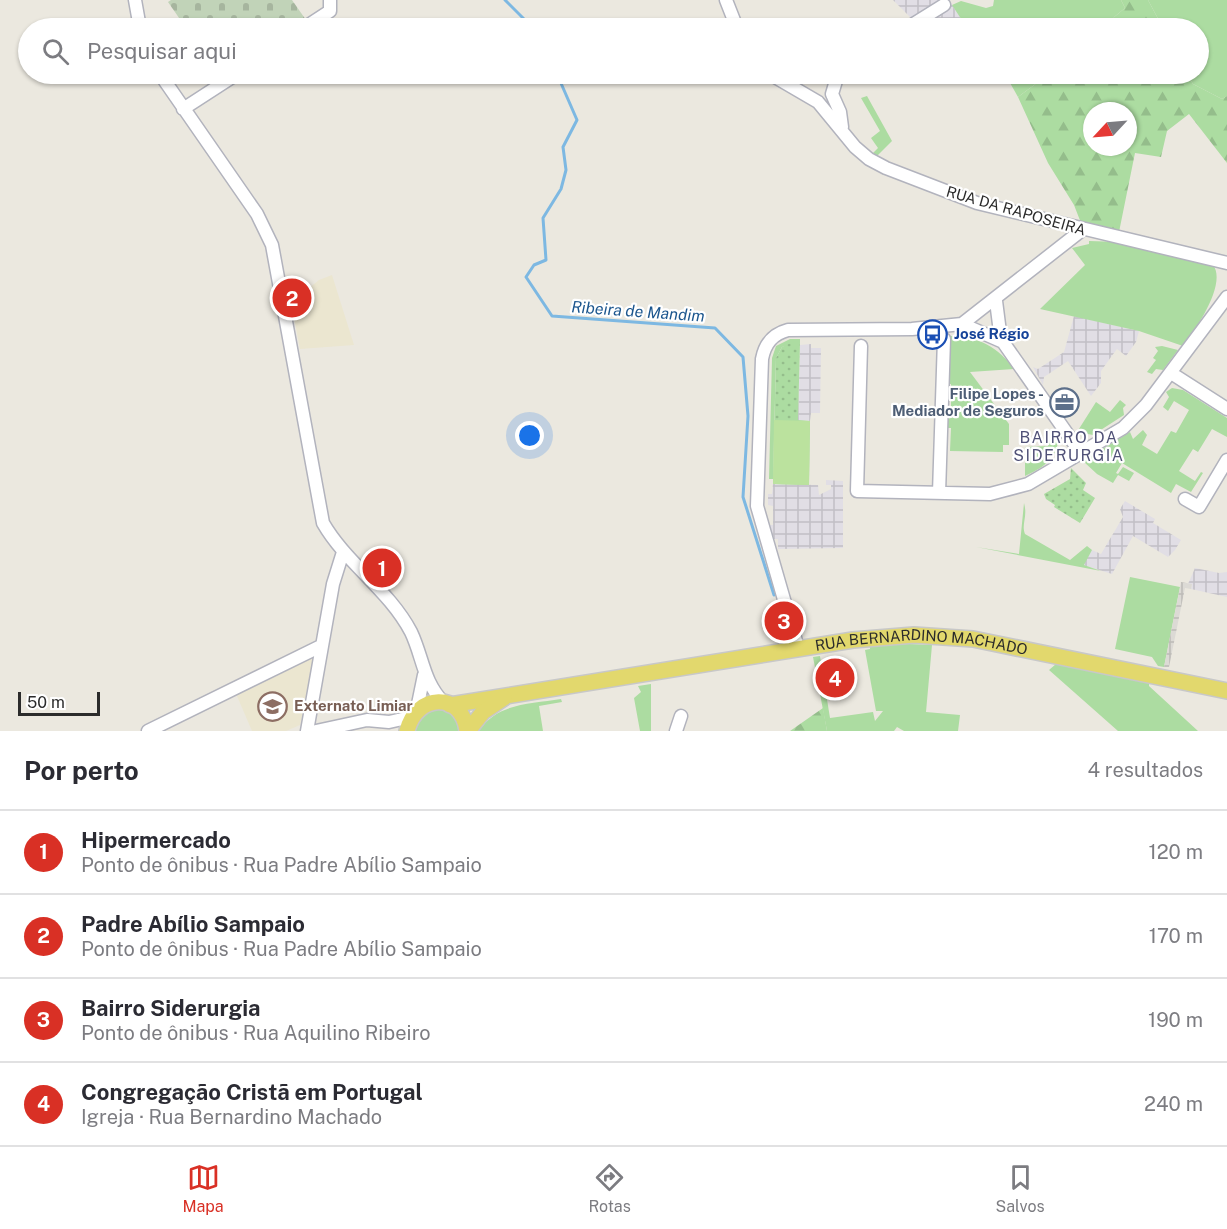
<!DOCTYPE html>
<html lang="pt">
<meta charset="utf-8">
<style>
:root{--surface:#fff;--page:#f2f2f3;--text:#2b2b33;--muted:#7c7c81;--line:#e1e1e2;--accent:#d93025}
body{margin:0;font-family:"Public Sans",sans-serif;background:var(--page);color:var(--text)}
.compass{position:absolute;left:1083px;top:102px;width:54px;height:54px;border-radius:50%;background:var(--surface);box-shadow:0 2px 4px #0004;rotate:244deg}
.scale{position:absolute;left:18px;bottom:15px;width:82px;box-sizing:border-box;padding-left:6px;border:3px solid #2b2b2b;border-top:0;font-size:16px;line-height:21px;white-space:nowrap;color:#2b2b2b;-webkit-text-stroke:4px #fff;paint-order:stroke}
.you{position:absolute;left:530px;top:436px;width:21px;height:21px;margin:-15px;border:4px solid #fff;border-radius:50%;background:#1a73e8;box-shadow:0 0 0 9px #1a73e833}
.badge{display:grid;place-items:center;width:39px;height:39px;border-radius:50%;background:var(--accent);color:#fff;font-size:20px;font-weight:700}
.pin{position:absolute;translate:-50% -50%;border:3px solid #fff;box-shadow:0 2px 6px #0006}
.list{margin:0;padding:0;list-style:none}
h2{display:flex;justify-content:space-between;align-items:center;height:78px;margin:0;padding:0 24px;font-size:26px}
h2 small{font-size:20px;font-weight:400;color:var(--muted)}
.list li{display:grid;grid-template-columns:39px 1fr auto;gap:18px;align-items:center;box-sizing:border-box;height:84px;padding:0 24px;border-top:2px solid var(--line)}
.list b{display:block;font-size:22px;white-space:nowrap}
.list p{margin:0;font-size:20px;white-space:nowrap;color:var(--muted)}
.list em{font-size:20px;font-style:normal;color:var(--muted)}
.icon{flex:none;width:33px;height:33px;fill:none;stroke:currentColor;stroke-width:2;stroke-linecap:round;stroke-linejoin:round}
.map{position:relative;flex:none;width:1227px;height:731px;overflow:hidden}
.search{position:absolute;background:var(--surface);box-shadow:0 2px 4px #0004;left:18px;right:18px;top:18px;height:66px;display:flex;align-items:center;gap:15px;box-sizing:border-box;padding:0 21px;border-radius:33px;color:var(--muted);font-size:22px}
.sheet{height:414px;background:var(--surface)}
nav{display:flex;justify-content:space-around;align-items:center;box-sizing:border-box;height:84px;border-top:2px solid var(--line);background:var(--surface);font-size:16px;color:var(--muted)}
nav a{display:grid;justify-items:center;gap:3px}
nav .on{color:var(--accent)}
.map>svg:first-child{display:block}
.industrial{fill:url(#industrial-grid)}
.education{fill:#ebe6d0}
.grass{fill:#acdca1}
.forest{fill:url(#forest-firs);fill-rule:evenodd}
.cemetery{fill:url(#cemetery-stones)}
.park{fill:url(#park-dots)}
.pitch{fill:#bbe29e}
.plaza{fill:url(#plaza-grid)}
.lines{fill:none;stroke-linecap:round;stroke-linejoin:round}
.stream{stroke:#7db8e2;stroke-width:3}
.minor-casing{stroke:#b2b3bd;stroke-width:15}
.major-casing{stroke:#c8c8c8;stroke-width:18}
.minor{stroke:#fff;stroke-width:12}
.major{stroke:#e2d86d;stroke-width:15}
.labels{text-anchor:middle;stroke-width:4.5;stroke-linejoin:round;paint-order:stroke}
.street-label{font-size:15px;fill:#2b2b2b;stroke:#fff}
.transit-label{font-size:15px;font-weight:bold;fill:#164399;stroke:#fff;text-anchor:start}
.service-label{font-size:15px;font-weight:bold;fill:#4e5e75;stroke:#fff;text-anchor:end}
.education-label{font-size:15px;font-weight:bold;fill:#785e54;stroke:#fff;text-anchor:start}
.water-label{font-size:16px;font-style:italic;fill:#1c568e;stroke:#fff}
.neighbourhood-label{font-size:16px;letter-spacing:1.5px;fill:#505177;stroke:#fff}
</style>
<div class="map">
<svg width="1227" height="731" viewBox="0 0 1227 731">
<defs>
<pattern id="industrial-grid" width="8" height="8" patternUnits="userSpaceOnUse" patternTransform="scale(1.5)"><rect width="8" height="8" fill="#e1dee5"/><path d="M0 4h8M4 0v8" fill="none" stroke="#c1bfc5"/></pattern>
<pattern id="forest-firs" width="22" height="20" patternUnits="userSpaceOnUse" patternTransform="scale(1.5)"><rect width="22" height="20" fill="#acdca1"/><path d="M5 1l3.5 6h-7zM16 11l3.5 6h-7z" fill="#94bd8b"/></pattern>
<pattern id="cemetery-stones" width="16" height="16" patternUnits="userSpaceOnUse" patternTransform="scale(1.5)"><rect width="16" height="16" fill="#c1d3b8"/><path d="M2 7V4a2 2 0 0 1 4 0v3zM10 15v-3a2 2 0 0 1 4 0v3z" fill="#a6b59e"/></pattern>
<pattern id="park-dots" width="8" height="8" patternUnits="userSpaceOnUse" patternTransform="scale(1.5)"><rect width="8" height="8" fill="#acdca1"/><path d="M2 2h.1M6 6h.1" fill="none" stroke="#94bd8b" stroke-width="1.8" stroke-linecap="round"/></pattern>
<pattern id="plaza-grid" width="8" height="8" patternUnits="userSpaceOnUse" patternTransform="scale(1.5)"><rect width="8" height="8" fill="#dcdad5"/><path d="M0 4h8M4 0v8" fill="none" stroke="#bdbbb7"/></pattern>
</defs>
<rect width="100%" height="100%" fill="#ebe8df"/>
<path class="industrial" d="M 893,0 L 938,0 L 942,5 L 915,22 Z
M 951,3 L 967,28 L 929,28 L 923,20 Z
M 1074,316 L 1139,331 L 1136,342 L 1126,356 L 1117,349 L 1111,357 L 1101,371 L 1101,383 L 1091,396 L 1068,361 L 1044,377 L 1043,385 L 1033,367 L 1038,369 L 1064,352 Z
M 811,344 L 811,348 L 821,348 L 820,413 L 811,413 L 810,421 L 798,420 L 800,345 Z
M 826,480 L 843,481 L 843,548 L 778,549 L 778,539 L 774,539 L 770,525 L 773,525 L 773,506 L 768,505 L 768,494 L 772,494 L 773,484 L 818,485 L 819,495 L 831,489 L 831,485 L 826,485 Z
M 1125,501 L 1155,519 L 1153,523 L 1181,540 L 1175,550 L 1168,557 L 1133,536 L 1112,574 L 1083,565 L 1092,550 L 1101,554 L 1123,517 L 1120,509 Z
M 1195,568 L 1219,573 L 1227,572 L 1227,597 L 1191,589 L 1192,584 L 1188,584 Z"/>
<path class="education" d="M 332,275 L 354,345 L 300,349 L 292,306 L 294,300 L 319,280 Z
M 308,656 L 313,660 L 300,725 L 286,731 L 252,731 L 234,689 Z"/>
<path class="grass" d="M 994,0 L 1121,0 L 1125,8 L 1101,28 L 967,28 L 952,5 L 961,1 L 986,8 L 993,6 Z
M 1148,0 L 1227,0 L 1227,96 L 1222,99 L 1193,84 L 1187,74 L 1198,74 L 1198,28 L 1163,28 Z
M 1005,74 L 1049,74 L 1018,97 Z
M 867,96 L 892,141 L 876,157 L 871,155 L 878,148 L 871,138 L 880,131 L 861,98 Z
M 1089,241 L 1120,242 L 1213,265 C 1227,283 1197,328 1183,346 L 1139,331 L 1040,309 L 1085,265 L 1072,248 L 1089,244 Z
M 949,336 C 975,335 999,347 1014,369 L 970,372 L 1009,424 L 1009,445 L 1003,445 L 1003,452 L 950,451 L 951,428 L 946,428 L 947,406 L 951,406 L 951,384 L 948,384 Z
M 790,339 L 800,339 L 800,343 L 782,347 L 776,358 L 773,479 L 769,479 L 772,358 L 776,346 Z
M 1162,346 L 1178,350 L 1163,370 L 1156,369 L 1152,374 L 1147,372 L 1156,360 L 1153,358 L 1158,351 L 1155,347 Z
M 1172,388 L 1183,390 L 1227,418 L 1227,437 L 1212,429 L 1198,452 L 1193,449 L 1179,471 L 1195,481 L 1201,472 L 1203,473 L 1191,492 L 1176,484 L 1171,493 L 1122,463 L 1116,473 L 1118,474 L 1123,467 L 1134,473 L 1129,481 L 1118,475 L 1113,483 L 1097,474 L 1083,461 L 1130,432 L 1133,439 L 1143,430 L 1147,435 L 1142,445 L 1157,454 L 1171,431 L 1176,433 L 1189,410 L 1174,401 L 1168,411 L 1163,407 L 1169,397 L 1166,392 Z
M 1120,400 L 1126,405 L 1123,408 L 1124,415 L 1093,435 L 1077,432 L 1096,402 L 1110,412 Z
M 1050,441 L 1058,441 C 1056,460 1042,468 1025,476 L 1025,447 L 1048,446 Z
M 1024,503 C 1028,517 1021,524 1025,534 L 1070,560 L 1087,546 L 1092,550 L 1084,565 L 1101,571 L 976,547 L 1019,554 Z
M 1130,577 L 1180,587 L 1164,667 L 1158,666 L 1152,657 L 1115,649 Z
M 909,644 L 932,645 L 926,712 L 960,715 L 958,731 L 904,731 L 897,727 L 894,731 L 827,731 L 813,657 L 820,656 L 830,718 L 873,712 L 875,721 L 883,711 L 876,711 L 865,650 L 870,649 L 870,646 Z
M 1056,664 L 1149,683 L 1149,686 L 1198,731 L 1118,731 L 1049,670 Z
M 651,684 L 651,731 L 640,731 L 634,698 L 641,692 L 638,686 Z
M 561,699 L 562,702 L 539,706 L 543,731 L 479,731 C 497,703 530,704 561,699 Z
M 433,709 C 449,710 456,715 460,731 L 415,731 L 418,718 Z"/>
<path class="forest" d="M 1121,0 L 1148,0 L 1163,28 L 1101,28 L 1125,8 Z
M 1049,74 L 1187,74 L 1193,84 L 1222,99 L 1227,96 L 1227,163 L 1189,114 L 1167,131 L 1161,157 L 1135,153 L 1119,232 L 1081,223 L 1074,205 L 1048,163 L 1018,97 ZM 1092,111 L 1128,111 L 1128,147 L 1092,147 Z
M 823,708 L 827,731 L 790,731 Z"/>
<path class="cemetery" d="M 171,0 L 292,0 L 306,20 L 294,28 L 186,28 L 168,2 Z"/>
<path class="park" d="M 791,343 L 800,343 L 798,420 L 810,421 L 809,485 L 773,484 L 776,358 L 782,347 Z
M 1071,468 L 1086,483 L 1083,490 L 1095,498 L 1080,523 L 1054,507 L 1055,505 L 1046,499 L 1044,494 L 1070,479 Z"/>
<path class="pitch" d="M 774,420 L 810,421 L 809,485 L 773,484 Z"/>
<path class="plaza" d="M 1181,582 L 1192,584 L 1191,589 L 1185,588 L 1169,667 L 1164,667 Z"/>
<g class="lines">
<path class="stream" d="M 505,0 L 533,28
M 557,74 L 577,120 L 563,147 L 566,170 L 561,189 L 543,218 L 546,260 L 534,265 L 526,277 L 552,316 L 715,328 L 743,357 L 748,416 L 743,497 L 774,595"/>
<defs>
<path id="minor" d="M 135,0 L 140,28
M 726,0 L 737,28
M 304,28 L 330,11 L 330,0
M 907,28 L 944,5
M 160,74 L 257,214 L 272,245 L 323,523 C 346,563 389,590 411,632 C 423,657 423,682 444,703
M 770,74 L 818,102 L 855,147 L 869,159 L 886,168 L 977,203 L 1227,263
M 838,74 L 832,94 L 840,112 L 842,127
M 183,109 L 237,74
M 996,301 L 1001,340
M 962,324 L 1003,342 L 1080,452
M 861,346 L 857,491 L 990,494 L 1028,484 L 1123,428 L 1146,405 L 1227,297
M 1171,373 L 1227,409
M 939,493 L 944,339
M 1185,499 L 1199,507 L 1227,460
M 798,648 L 757,506 L 762,359 C 765,343 773,334 788,330 L 912,329 L 962,324 L 1082,230
M 417,709 L 424,675
M 148,731 L 321,646
M 307,731 L 333,584 L 343,552
M 316,731 L 367,720 L 389,722 L 411,717
M 676,731 L 681,716"/>
<g id="major">
<path id="s1" d="M 450,705 L 853,640 L 914,635 L 973,639 L 1227,691"/>
<path d="M 407,731 C 416,693 462,691 467,731"/>
<path d="M 468,731 L 483,712 L 504,698"/>
</g>
</defs>
<use href="#minor" class="minor-casing"/>
<use href="#major" class="major-casing"/>
<use href="#minor" class="minor"/>
<use href="#major" class="major"/>
</g>
<defs>
<symbol id="bus-ring" viewBox="-11 -11 22 22"><circle r="9.5" fill="#fff" stroke="#1a4fb4" stroke-width="1.5"/><path d="M-5-6H5V4H4V6H2V4H-2V6H-4V4H-5ZM-3.5-4V0h7V-4ZM-3.5 1.2v1.5H-2V1.2ZM2 1.2v1.5H3.5V1.2Z" fill="#1a4fb4"/></symbol>
<symbol id="office-ring" viewBox="-11 -11 22 22"><circle r="9.5" fill="#fff" stroke="#5c6f8a" stroke-width="1.5"/><path d="M-6-3h4V-5.5h4V-3h4V5H-6ZM-1-4.5V-3h2v-1.5ZM-6 0V1H6V0Z" fill="#5c6f8a"/></symbol>
<symbol id="school-ring" viewBox="-11 -11 22 22"><circle r="9.5" fill="#fff" stroke="#8d6e63" stroke-width="1.5"/><path d="M0-5L7-2L0 1L-7-2ZM-4 1L0 2.5L4 1V4Q0 6-4 4Z" fill="#8d6e63"/></symbol>
</defs>
<g fill-rule="evenodd">
<use href="#bus-ring" x="916" y="318" width="33" height="33"/>
<use href="#office-ring" x="1048" y="386" width="33" height="33"/>
<use href="#school-ring" x="256" y="690" width="33" height="33"/>
</g>
<g class="labels">
<g class="street-label">
<text transform="translate(1016 211) rotate(16)" y="5">RUA DA RAPOSEIRA</text>
<text dy="5" stroke="none"><textPath href="#s1" startOffset="477">RUA BERNARDINO MACHADO</textPath></text>
</g>
<g class="transit-label">
<text x="954" y="339">José Régio</text>
</g>
<g class="service-label">
<text x="1044" y="399">Filipe Lopes -<tspan x="1044" dy="17">Mediador de Seguros</tspan></text>
</g>
<g class="education-label">
<text x="294" y="711">Externato Limiar</text>
</g>
<g class="water-label">
<text transform="translate(638 311) rotate(4)" y="6">Ribeira de Mandim</text>
</g>
<g class="neighbourhood-label">
<text x="1069" y="443">BAIRRO DA<tspan x="1069" dy="18">SIDERURGIA</tspan></text>
</g>
</g>
</svg>
<svg class="compass" viewBox="-18 -18 36 36"><path d="M0-13l5 13h-10z" fill="#e53935"/><path d="M0 13l5-13h-10z" fill="#7c7c81"/></svg>
<div class="scale">50 m</div>
<div class="you"></div>
<div class="pin badge" style="left:382px;top:568px">1</div>
<div class="pin badge" style="left:292px;top:298px">2</div>
<div class="pin badge" style="left:784px;top:621px">3</div>
<div class="pin badge" style="left:835px;top:678px">4</div>
<div class="search"><svg class="icon" aria-label="search" viewBox="0 0 24 24"><circle cx="10" cy="10" r="6"/><path d="M15 15l6 6"/></svg>Pesquisar aqui</div>
</div>
<section class="sheet">
<h2>Por perto<small>4 resultados</small></h2>
<ul class="list">
<li><span class="badge">1</span><div><b>Hipermercado</b><p>Ponto de ônibus · Rua Padre Abílio Sampaio</p></div><em>120 m</em></li>
<li><span class="badge">2</span><div><b>Padre Abílio Sampaio</b><p>Ponto de ônibus · Rua Padre Abílio Sampaio</p></div><em>170 m</em></li>
<li><span class="badge">3</span><div><b>Bairro Siderurgia</b><p>Ponto de ônibus · Rua Aquilino Ribeiro</p></div><em>190 m</em></li>
<li><span class="badge">4</span><div><b>Congregação Cristã em Portugal</b><p>Igreja · Rua Bernardino Machado</p></div><em>240 m</em></li>
</ul>
</section>
<nav>
<a class="on"><svg class="icon" aria-label="map" viewBox="0 0 24 24"><path d="M3 6l6-2 6 2 6-2v14l-6 2-6-2-6 2zM9 4v14M15 6v14"/></svg>Mapa</a>
<a><svg class="icon" aria-label="directions" viewBox="0 0 24 24"><path d="M12 3l9 9-9 9-9-9zM9 14v-3h6M13 9l2 2-2 2"/></svg>Rotas</a>
<a><svg class="icon" aria-label="saved" viewBox="0 0 24 24"><path d="M7 4h10v16l-5-4-5 4z"/></svg>Salvos</a>
</nav>
